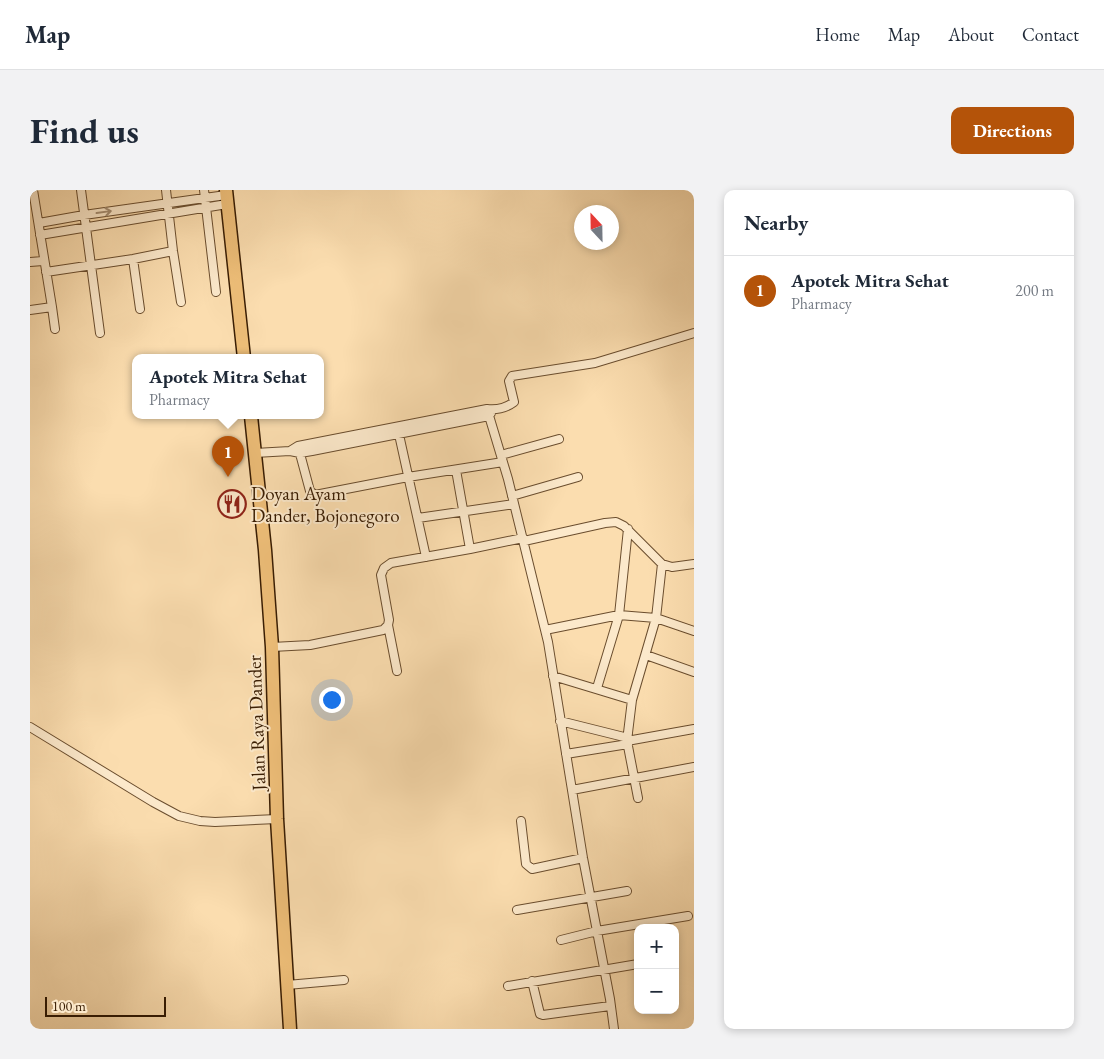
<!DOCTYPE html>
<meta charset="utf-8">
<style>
:root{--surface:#fff;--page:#f2f2f3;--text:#1f2937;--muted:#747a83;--line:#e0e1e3;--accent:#b45309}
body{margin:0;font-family:"EB Garamond",serif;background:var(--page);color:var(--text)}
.controls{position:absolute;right:15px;bottom:15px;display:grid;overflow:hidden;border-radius:10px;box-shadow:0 2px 8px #0003}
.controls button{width:45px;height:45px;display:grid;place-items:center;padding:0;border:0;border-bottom:1px solid var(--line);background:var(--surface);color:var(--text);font:25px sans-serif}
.compass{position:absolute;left:544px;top:15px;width:45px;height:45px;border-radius:50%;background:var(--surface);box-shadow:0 2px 8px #0003;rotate:338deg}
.scale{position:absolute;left:15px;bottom:12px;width:121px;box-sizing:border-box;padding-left:5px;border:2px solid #391d03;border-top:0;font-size:14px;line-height:18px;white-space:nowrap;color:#391d03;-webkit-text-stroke:4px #fce9cb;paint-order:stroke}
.you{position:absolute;left:301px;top:509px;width:18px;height:18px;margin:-12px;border:4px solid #fff;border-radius:50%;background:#1a73e8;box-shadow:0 0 0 8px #1a73e833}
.badge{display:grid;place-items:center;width:32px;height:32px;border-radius:50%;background:var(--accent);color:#fff;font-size:16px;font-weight:700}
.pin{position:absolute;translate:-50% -41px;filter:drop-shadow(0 1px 2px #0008)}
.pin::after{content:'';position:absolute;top:26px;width:18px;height:15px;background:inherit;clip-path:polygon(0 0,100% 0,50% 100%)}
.popup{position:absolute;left:102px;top:164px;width:192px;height:65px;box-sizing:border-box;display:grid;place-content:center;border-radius:10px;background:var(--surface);filter:drop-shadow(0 1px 4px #0005);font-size:16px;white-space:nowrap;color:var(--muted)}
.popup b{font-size:19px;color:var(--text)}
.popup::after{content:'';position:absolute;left:50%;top:100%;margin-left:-10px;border:10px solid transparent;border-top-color:var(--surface)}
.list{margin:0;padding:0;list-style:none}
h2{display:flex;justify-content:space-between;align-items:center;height:65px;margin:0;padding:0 20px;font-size:21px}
h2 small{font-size:16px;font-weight:400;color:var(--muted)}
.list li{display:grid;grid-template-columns:32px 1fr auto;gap:15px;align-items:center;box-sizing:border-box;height:70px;padding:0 20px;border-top:1px solid var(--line)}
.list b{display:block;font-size:19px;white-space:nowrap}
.list p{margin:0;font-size:16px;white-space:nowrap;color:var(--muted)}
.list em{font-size:16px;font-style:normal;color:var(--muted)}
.map{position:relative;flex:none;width:664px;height:839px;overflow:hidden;border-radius:10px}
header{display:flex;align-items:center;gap:30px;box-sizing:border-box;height:70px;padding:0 25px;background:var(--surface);border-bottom:1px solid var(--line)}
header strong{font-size:24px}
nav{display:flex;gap:28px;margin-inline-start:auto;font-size:18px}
.intro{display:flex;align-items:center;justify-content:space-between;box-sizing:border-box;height:120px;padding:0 30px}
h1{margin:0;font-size:35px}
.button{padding:12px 22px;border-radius:10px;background:var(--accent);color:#fff;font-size:18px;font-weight:700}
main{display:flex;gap:30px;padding:0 30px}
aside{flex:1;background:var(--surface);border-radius:10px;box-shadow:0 2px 8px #0003}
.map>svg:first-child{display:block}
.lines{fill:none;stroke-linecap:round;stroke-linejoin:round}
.street-casing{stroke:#6a4d2e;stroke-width:10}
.primary-casing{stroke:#391d03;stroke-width:15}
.street{stroke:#fce9cb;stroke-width:8}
.primary{stroke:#eebe78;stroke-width:12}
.oneway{stroke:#a48d71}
.labels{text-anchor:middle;stroke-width:4;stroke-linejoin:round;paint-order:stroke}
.poi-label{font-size:19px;fill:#391d03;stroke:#fce9cb;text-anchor:start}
.street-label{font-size:19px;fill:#391d03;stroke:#fce9cb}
</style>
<header>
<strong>Map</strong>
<nav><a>Home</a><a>Map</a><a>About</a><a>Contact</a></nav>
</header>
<div class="intro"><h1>Find us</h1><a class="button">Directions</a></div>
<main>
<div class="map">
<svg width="664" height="839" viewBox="0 0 664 839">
<rect width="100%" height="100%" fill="#fbddaf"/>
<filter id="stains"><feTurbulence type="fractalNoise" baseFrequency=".004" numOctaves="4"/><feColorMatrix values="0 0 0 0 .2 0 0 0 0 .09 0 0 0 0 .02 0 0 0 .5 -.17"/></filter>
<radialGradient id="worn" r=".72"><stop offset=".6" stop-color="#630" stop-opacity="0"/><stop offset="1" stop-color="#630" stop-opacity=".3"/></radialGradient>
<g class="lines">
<defs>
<path id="street" d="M 51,0 L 70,143
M 136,0 L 143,61 L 151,112
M 174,0 L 186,102
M 9,33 L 54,25 L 196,5
M 10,45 L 197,14
M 103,69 L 110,119
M 0,72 L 13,71
M 16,82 L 103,69 L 143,61
M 22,117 L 25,139
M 0,120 L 22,117 L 3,0
M 457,219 L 478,289 L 518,452 L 553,668 L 580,809 L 584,839
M 368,240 L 396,367
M 269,260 L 280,301 L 285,305 L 378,287 L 473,272
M 260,261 L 268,256 L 457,219 C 466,220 476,218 484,212 L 479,191 L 482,186 L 565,173 L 664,143
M 225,263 L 260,261 L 270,263 L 282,261 L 459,226 L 461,223
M 471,265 L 529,249
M 426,280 L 440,359
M 482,306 L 548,287
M 388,328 L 484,314
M 494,351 L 575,333 L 586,332 L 594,336 L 632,374 L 642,377 L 664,374
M 358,435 L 367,481
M 515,440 L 589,425 L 626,428 L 664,441
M 242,457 L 280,455 L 353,440 L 358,435 L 359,430 L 351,385 L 354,378 L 361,373 L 440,359 L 493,348
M 616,465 L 664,482
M 523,486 L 602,510
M 567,498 L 589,425 L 598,339
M 530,531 L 598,548
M 0,537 L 123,612 L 149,626 L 170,631 L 185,632 L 247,629
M 597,551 L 664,539
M 536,564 L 598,554
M 542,600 L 664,577
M 608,608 L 597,551 L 602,510 L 626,428 L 632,374
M 491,631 L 496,674 L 502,679 L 553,668
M 487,720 L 597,701
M 531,750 L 567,741 L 658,726
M 502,791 L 510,824 L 513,825 L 580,816
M 257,795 L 314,790
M 478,796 L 608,774"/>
<path id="primary" d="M 196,0 L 214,168
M 221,226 L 235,360 L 242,457 L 247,629 L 260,839"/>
</defs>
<use href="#street" class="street-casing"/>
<use href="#primary" class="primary-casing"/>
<use href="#street" class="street"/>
<use href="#primary" class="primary"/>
</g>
<defs><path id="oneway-shaft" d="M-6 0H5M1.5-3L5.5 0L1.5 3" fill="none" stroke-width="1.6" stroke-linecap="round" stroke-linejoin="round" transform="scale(1.25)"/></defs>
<use class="oneway" href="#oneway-shaft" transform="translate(74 22) rotate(-8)"/>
<defs>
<symbol id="restaurant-ring" viewBox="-11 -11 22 22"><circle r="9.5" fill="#fce9cb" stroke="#8f2418" stroke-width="1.5"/><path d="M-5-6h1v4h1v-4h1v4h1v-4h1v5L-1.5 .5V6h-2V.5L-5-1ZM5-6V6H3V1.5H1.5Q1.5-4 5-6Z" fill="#8f2418"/></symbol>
</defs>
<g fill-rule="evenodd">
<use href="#restaurant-ring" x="186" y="298" width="32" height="32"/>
</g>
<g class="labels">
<g class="poi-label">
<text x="221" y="310">Doyan Ayam<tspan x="221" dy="22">Dander, Bojonegoro</tspan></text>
</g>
<g class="street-label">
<text transform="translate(226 533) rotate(-92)" y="7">Jalan Raya Dander</text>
</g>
</g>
<rect width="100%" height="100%" filter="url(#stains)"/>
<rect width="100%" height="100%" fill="url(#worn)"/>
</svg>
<div class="controls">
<button>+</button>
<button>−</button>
</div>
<svg class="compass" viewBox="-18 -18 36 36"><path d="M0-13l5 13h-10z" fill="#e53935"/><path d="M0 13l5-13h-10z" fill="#747a83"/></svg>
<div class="scale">100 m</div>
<div class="you"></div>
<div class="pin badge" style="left:198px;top:287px">1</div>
<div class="popup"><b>Apotek Mitra Sehat</b>Pharmacy</div>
</div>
<aside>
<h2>Nearby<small></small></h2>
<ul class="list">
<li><span class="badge">1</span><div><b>Apotek Mitra Sehat</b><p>Pharmacy</p></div><em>200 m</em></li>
</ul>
</aside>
</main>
